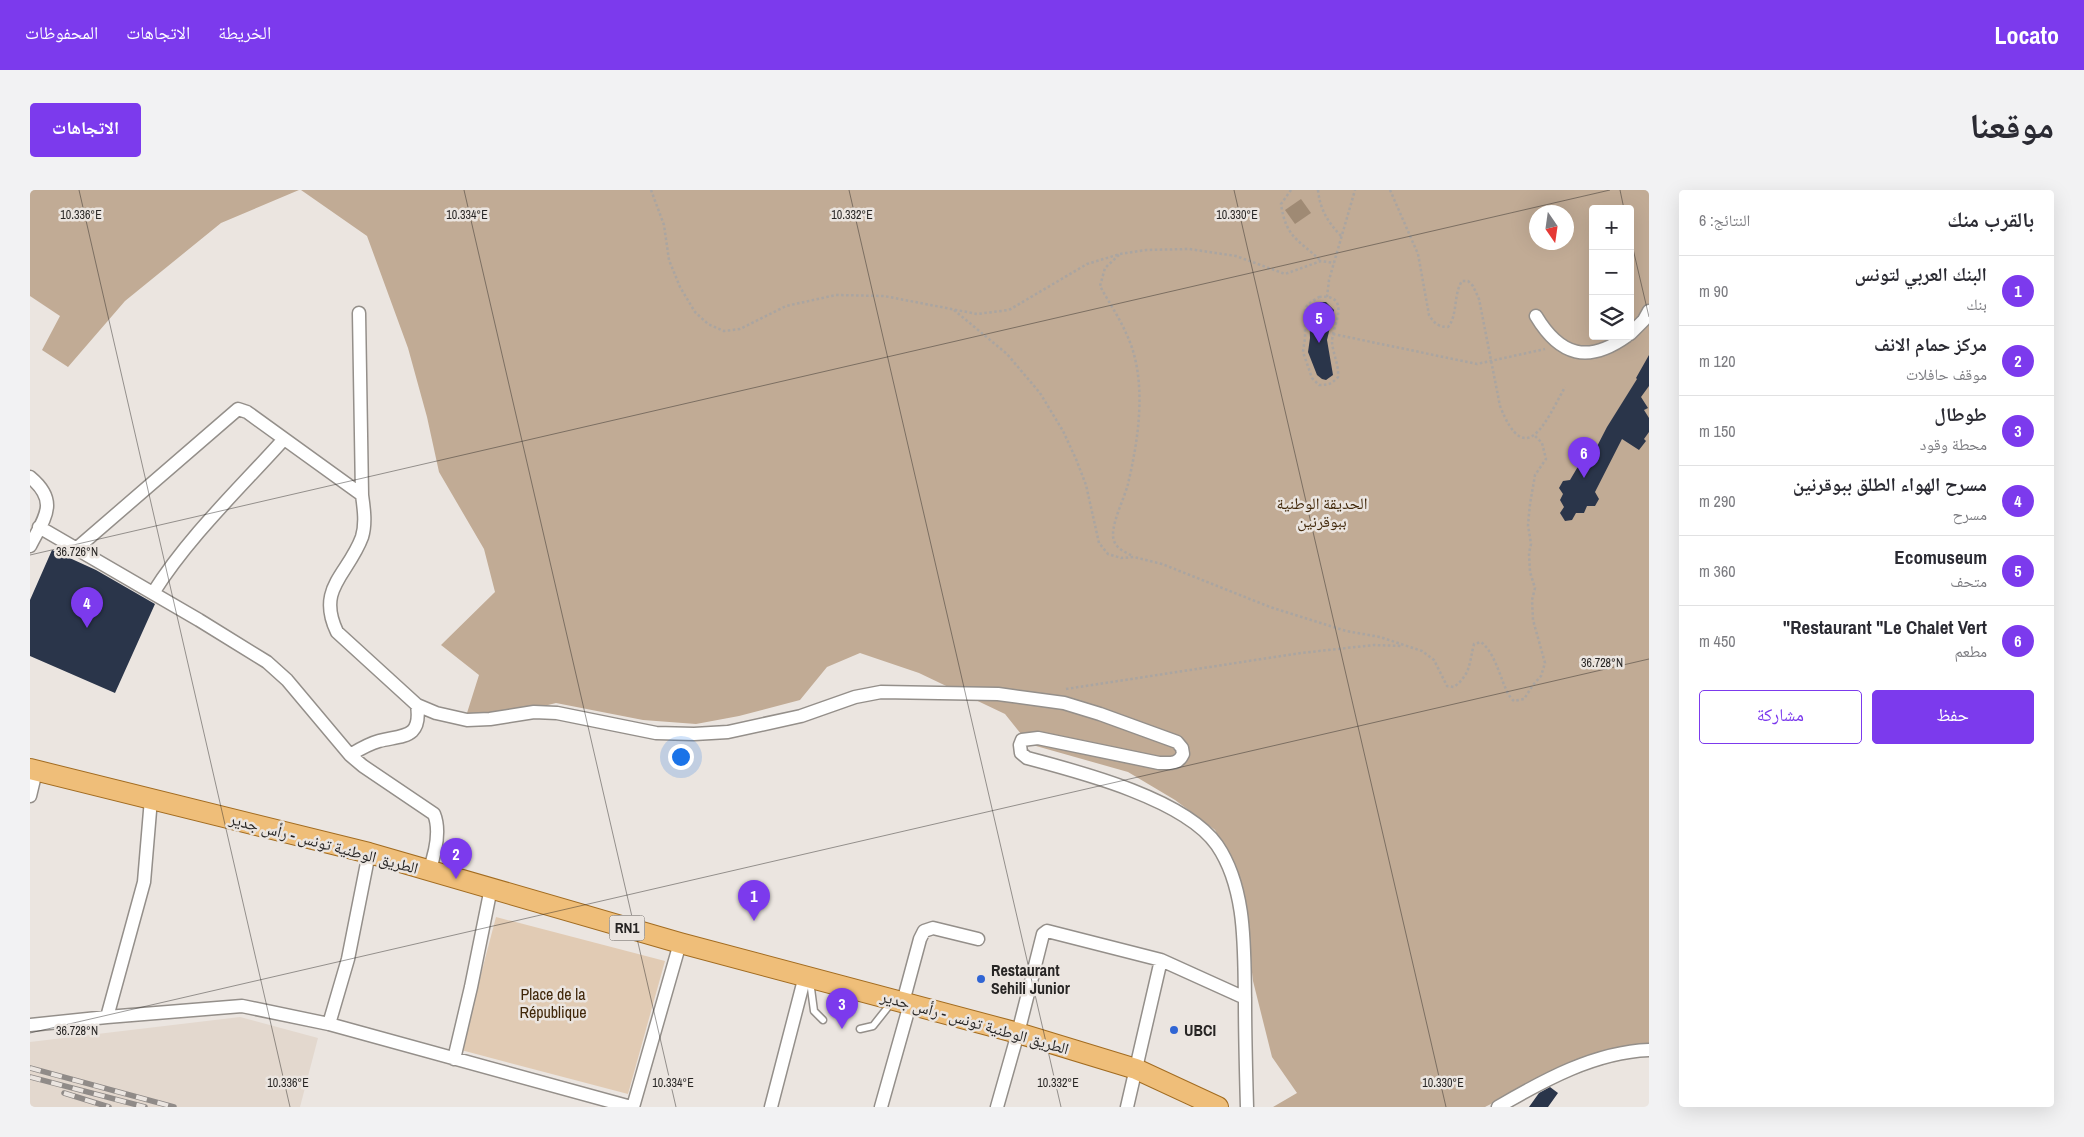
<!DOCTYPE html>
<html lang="ar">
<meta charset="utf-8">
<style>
:root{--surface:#fff;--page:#f2f2f3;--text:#2b2b33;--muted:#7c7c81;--line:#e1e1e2;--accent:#7c3aed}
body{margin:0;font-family:"Archivo Narrow","Noto Naskh Arabic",sans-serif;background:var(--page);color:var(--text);direction:rtl}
.controls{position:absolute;right:15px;top:15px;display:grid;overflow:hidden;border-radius:5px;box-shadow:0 5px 20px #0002}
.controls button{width:45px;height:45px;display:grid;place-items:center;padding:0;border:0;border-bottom:1px solid var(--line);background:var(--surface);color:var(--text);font:25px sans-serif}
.compass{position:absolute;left:1499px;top:15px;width:45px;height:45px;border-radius:50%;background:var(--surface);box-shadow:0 5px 20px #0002;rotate:167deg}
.you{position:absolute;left:650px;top:566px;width:18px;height:18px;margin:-12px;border:4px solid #fff;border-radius:50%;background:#1a73e8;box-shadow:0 0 0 8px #1a73e833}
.badge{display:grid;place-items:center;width:32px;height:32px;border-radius:50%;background:var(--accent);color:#fff;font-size:16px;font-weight:700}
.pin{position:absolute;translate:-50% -41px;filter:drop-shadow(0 1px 2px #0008)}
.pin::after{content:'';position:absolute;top:26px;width:18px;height:15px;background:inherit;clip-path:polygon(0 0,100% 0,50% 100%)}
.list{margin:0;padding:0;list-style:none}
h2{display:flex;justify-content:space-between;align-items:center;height:65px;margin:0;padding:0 20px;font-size:21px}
h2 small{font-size:16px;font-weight:400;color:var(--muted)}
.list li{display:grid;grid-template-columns:32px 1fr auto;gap:15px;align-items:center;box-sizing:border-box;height:70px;padding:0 20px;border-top:1px solid var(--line)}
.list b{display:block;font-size:19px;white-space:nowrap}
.list p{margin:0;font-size:16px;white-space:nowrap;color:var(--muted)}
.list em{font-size:16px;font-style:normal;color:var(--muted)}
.actions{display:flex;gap:10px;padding:15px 20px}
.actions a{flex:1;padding:11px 0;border:1px solid var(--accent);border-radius:5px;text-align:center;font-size:18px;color:var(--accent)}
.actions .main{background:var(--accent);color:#fff}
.icon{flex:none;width:28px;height:28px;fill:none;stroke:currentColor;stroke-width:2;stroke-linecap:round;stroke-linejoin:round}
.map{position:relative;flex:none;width:1619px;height:917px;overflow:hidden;direction:ltr;border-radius:5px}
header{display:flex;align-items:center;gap:30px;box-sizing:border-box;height:70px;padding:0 25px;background:var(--accent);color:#fff}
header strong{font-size:24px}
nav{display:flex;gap:28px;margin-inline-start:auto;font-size:18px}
.intro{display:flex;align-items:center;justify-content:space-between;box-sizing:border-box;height:120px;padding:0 30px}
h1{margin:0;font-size:35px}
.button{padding:12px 22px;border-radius:5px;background:var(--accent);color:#fff;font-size:18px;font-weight:700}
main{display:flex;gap:30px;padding:0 30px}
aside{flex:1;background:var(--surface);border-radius:5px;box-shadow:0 5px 20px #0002}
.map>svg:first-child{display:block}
.built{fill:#e3d8ce}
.green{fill:#e1cbb4}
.forest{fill:#c1ab95;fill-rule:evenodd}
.water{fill:#9f8a74}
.building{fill:#2a354a}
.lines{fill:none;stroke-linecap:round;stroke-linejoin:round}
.lane-casing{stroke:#948f8a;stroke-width:9}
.street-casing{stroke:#948f8a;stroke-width:15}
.primary-casing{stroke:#a26c21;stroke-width:22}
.path{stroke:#aaa5a1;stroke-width:2.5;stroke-dasharray:2.5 2.5;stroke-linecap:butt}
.lane{stroke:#fff;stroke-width:6}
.street{stroke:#fff;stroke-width:12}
.primary{stroke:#efbe79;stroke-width:20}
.rail-casing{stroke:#908b88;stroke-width:5.5}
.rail{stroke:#ebe5e0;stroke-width:4;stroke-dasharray:11;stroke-linecap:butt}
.ticks{fill:none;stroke:#272524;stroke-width:1;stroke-opacity:0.45}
.poi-dot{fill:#3065d4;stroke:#ebe5e0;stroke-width:2}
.labels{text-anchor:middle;stroke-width:5;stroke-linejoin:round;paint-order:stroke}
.shield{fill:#ebe5e0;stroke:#625f5c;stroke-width:1}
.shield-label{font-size:15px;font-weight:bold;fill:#272524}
.park-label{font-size:16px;fill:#402709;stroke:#ebe5e0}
.street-label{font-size:16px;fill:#272524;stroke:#ebe5e0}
.poi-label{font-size:16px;font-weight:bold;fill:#272524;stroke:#ebe5e0;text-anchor:start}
.ticks-label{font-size:12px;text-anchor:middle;fill:#272524;stroke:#ebe5e0;stroke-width:5;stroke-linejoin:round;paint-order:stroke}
</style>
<header>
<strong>Locato</strong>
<nav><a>الخريطة</a><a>الاتجاهات</a><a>المحفوظات</a></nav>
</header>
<div class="intro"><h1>موقعنا</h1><a class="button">الاتجاهات</a></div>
<main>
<aside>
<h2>بالقرب منك<small>النتائج: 6</small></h2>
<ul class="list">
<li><span class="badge">1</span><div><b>البنك العربي لتونس</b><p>بنك</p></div><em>90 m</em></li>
<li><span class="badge">2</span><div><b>مركز حمام الانف</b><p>موقف حافلات</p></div><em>120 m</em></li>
<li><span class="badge">3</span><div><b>طوطال</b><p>محطة وقود</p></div><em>150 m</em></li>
<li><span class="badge">4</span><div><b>مسرح الهواء الطلق ببوقرنين</b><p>مسرح</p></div><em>290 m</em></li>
<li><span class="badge">5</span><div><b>Ecomuseum</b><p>متحف</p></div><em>360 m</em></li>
<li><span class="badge">6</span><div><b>Restaurant &quot;Le Chalet Vert&quot;</b><p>مطعم</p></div><em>450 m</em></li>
</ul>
<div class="actions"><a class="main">حفظ</a><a>مشاركة</a></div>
</aside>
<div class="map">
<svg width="1619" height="917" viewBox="0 0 1619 917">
<rect width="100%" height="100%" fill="#ebe5e0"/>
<path class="built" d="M 210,827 L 288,848 L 270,917 L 0,917 L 0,852 Z"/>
<path class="green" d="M 466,727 L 635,771 L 598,904 L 431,860 Z"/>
<path class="forest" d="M 0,0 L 269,0 L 191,33 L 95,111 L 38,177 L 12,160 L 30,126 L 0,106 Z
M 271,0 L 1619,0 L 1619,854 L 1507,890 L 1455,917 L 1243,917 L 1267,903 L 1242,867 L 1223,791 L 1212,694 L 1185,640 L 1145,610 L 1098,582 L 999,554 L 975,524 L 889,483 L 830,463 L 797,477 L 770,510 L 709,526 L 666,534 L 613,530 L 526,513 L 490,522 L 467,534 L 437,523 L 449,485 L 411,455 L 465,402 L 454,359 L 409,282 L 397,227 L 378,158 L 337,46 ZM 1563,19 L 1600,19 L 1600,146 L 1563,146 ZM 1506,22 L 1536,22 L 1536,52 L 1506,52 Z"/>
<path class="water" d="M 1271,9 L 1281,23 L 1265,34 L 1255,20 Z"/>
<path class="building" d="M 1290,112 L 1296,112 L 1304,120 L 1297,150 L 1303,185 L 1296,190 L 1292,189 L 1287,185 L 1278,162 L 1280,148 L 1279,125 L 1282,118 Z
M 1619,165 L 1619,196 L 1611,207 L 1618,218 L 1614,220 L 1619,228 L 1619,242 L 1614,249 L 1616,251 L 1609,260 L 1592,249 L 1565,302 L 1569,309 L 1565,316 L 1557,316 L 1554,323 L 1546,323 L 1542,330 L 1535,331 L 1530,323 L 1534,317 L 1530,310 L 1533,304 L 1529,298 L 1533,291 L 1540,290 L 1556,263 L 1562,266 L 1577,237 L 1607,189 L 1606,188 Z
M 22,360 L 66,380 L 125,414 L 85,503 L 0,466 L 0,410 Z
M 1520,897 L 1528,903 L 1518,917 L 1499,917 L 1509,903 Z"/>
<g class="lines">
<defs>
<path id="lane" d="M 780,791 L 784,821 L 793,830
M 830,839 L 843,836 L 862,812"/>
<path id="street" d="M 1506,126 C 1530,166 1558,174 1597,146
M 1600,144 L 1614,130 L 1619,121
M 0,287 C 30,312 14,328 0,356
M 9,337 L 169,430 L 237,472 L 257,490 L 320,565 L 333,576 L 404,624 C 411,641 405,664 399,681
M 46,359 L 208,219 L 217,222 L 332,305
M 123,403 C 159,346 209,299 254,249
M 387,515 L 406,523 L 437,530 L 460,529 L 504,522 L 527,523 L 626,543 L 664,544 L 698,542 L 771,526 L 825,507 L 851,502 L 968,504 L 1034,513 L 1070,524 L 1147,552 L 1152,558 L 1153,564 C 1148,575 1140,573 1129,573 L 1008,548 L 992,550 L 990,555 L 991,563 L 997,568 C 1050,582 1155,609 1187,655 C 1217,699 1214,760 1215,811 C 1215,846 1216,882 1217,917
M 320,565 C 330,559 338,554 349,551 C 373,545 392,549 387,515 L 307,442 C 286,398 318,385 332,347 C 336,334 334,319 332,305 L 329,123
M 0,606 L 6,581
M 873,812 L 890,749 L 894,741 L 903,738 L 948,749
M 77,827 L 114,692 L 121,609
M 299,834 L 318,769 L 339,663
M 0,835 L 77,827 L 212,816 L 299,834 L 601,917
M 424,869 L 441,797 L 461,698
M 603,917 L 650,753
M 741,917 L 775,786
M 851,917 L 880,814
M 967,917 L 988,843 L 1013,744 L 1017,741 L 1131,770 L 1215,808
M 1097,917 L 1131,770
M 1468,917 C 1514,890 1565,862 1619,860"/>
<path id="primary" d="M 0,579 L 339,663 L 650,753 L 988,843 L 1106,879 L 1188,917"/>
</defs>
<use href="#lane" class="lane-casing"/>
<use href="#street" class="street-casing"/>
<use href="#primary" class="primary-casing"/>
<path class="path" d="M 621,0 L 634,35 L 639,70 L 650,97 L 665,122 L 678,134 L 694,141 L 710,139 L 756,116 L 806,105 L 854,106 L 947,124 L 979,120 L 1057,74 L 1090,64 L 1116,60 L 1159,59 L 1206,66 L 1255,84 L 1291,71 L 1304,73
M 1261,0 L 1251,14 C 1256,48 1268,49 1291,71
M 1288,0 C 1290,20 1298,32 1311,46
M 1360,0 L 1388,64 L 1399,125 C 1404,133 1408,137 1418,137 C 1428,125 1423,105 1432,91 L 1438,91 L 1443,96 L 1449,109 L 1470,216 C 1496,282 1516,231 1535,197
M 1089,65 L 1075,78 L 1070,96 C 1078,111 1089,127 1096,143 C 1118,188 1109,247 1098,294 C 1094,309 1083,330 1083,345 C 1083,357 1094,362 1103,366
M 1289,107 C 1323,104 1302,136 1302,152 C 1303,164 1309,175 1308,187 C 1302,194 1298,195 1289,195 L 1282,188 L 1273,162 L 1275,148 L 1275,119 L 1278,114 Z
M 1297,107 L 1299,90 L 1325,0
M 924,120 L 977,164 L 1010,203 L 1033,241 L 1046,269 L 1056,295 L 1069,353 L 1078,364 L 1091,368 L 1104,367 L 1132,374 L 1240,417 L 1316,441 L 1350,447 L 1392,461 L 1404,470 L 1417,496 L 1424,497 C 1441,484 1439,473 1444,454 L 1451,452 C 1469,466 1472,502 1484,511 L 1494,509 L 1503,495 L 1511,486 L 1515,473 L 1503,430 L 1502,410 L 1505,398 L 1500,382 L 1499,363 L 1501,354 L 1498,335 L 1500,314 L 1505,285 L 1516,269 L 1512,253 L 1505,246
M 1303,144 L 1447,174 L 1515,159
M 1036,499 L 1271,463 L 1344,455 L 1372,456"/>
<use href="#lane" class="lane"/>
<use href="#street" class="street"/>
<use href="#primary" class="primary"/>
<defs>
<path id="rail" d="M 0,878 L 144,917
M 0,887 L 115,917
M 34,903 L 79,917"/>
</defs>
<use href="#rail" class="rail-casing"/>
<use href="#rail" class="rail"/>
</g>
<path class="ticks" d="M 49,0 L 260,917M 434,0 L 646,917M 819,0 L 1031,917M 1204,0 L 1416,917M 1590,0 L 1594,19M 1600,46 L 1619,127M 0,365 L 1580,0M 0,843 L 1619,469"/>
<g class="poi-dot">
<circle cx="951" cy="789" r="5"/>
<circle cx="1144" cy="840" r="5"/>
</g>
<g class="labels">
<rect class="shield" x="579.5" y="725.5" width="35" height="25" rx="4"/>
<g class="shield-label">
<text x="597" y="743">RN1</text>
</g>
<g class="park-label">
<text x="1292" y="319">الحديقة الوطنية<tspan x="1292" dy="18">ببوقرنين</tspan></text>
<text x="523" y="810">Place de la<tspan x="523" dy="18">République</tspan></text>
</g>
<g class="street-label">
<text transform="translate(294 653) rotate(15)" y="6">الطريق الوطنية تونس - رأس جدير</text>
<text transform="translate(945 832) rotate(16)" y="6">الطريق الوطنية تونس - رأس جدير</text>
</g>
<g class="poi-label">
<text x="961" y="786">Restaurant<tspan x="961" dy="18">Sehili Junior</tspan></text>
<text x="1154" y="846">UBCI</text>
</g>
</g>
<g class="ticks-label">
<text x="51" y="29">10.336°E</text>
<text x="437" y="29">10.334°E</text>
<text x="822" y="29">10.332°E</text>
<text x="1207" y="29">10.330°E</text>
<text x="47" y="366">36.726°N</text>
<text x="1572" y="477">36.728°N</text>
<text x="47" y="845">36.728°N</text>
<text x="258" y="897">10.336°E</text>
<text x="643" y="897">10.334°E</text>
<text x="1028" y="897">10.332°E</text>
<text x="1413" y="897">10.330°E</text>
</g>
</svg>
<div class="controls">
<button>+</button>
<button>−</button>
<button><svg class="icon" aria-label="layers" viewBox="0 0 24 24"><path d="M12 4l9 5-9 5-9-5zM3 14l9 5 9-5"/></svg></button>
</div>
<svg class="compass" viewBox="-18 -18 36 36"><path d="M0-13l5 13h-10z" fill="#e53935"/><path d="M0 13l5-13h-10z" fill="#7c7c81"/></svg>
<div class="you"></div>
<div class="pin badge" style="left:724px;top:731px">1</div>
<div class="pin badge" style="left:426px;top:689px">2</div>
<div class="pin badge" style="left:812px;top:839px">3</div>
<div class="pin badge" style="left:57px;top:438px">4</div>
<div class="pin badge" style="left:1289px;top:153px">5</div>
<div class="pin badge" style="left:1554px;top:288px">6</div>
</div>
</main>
